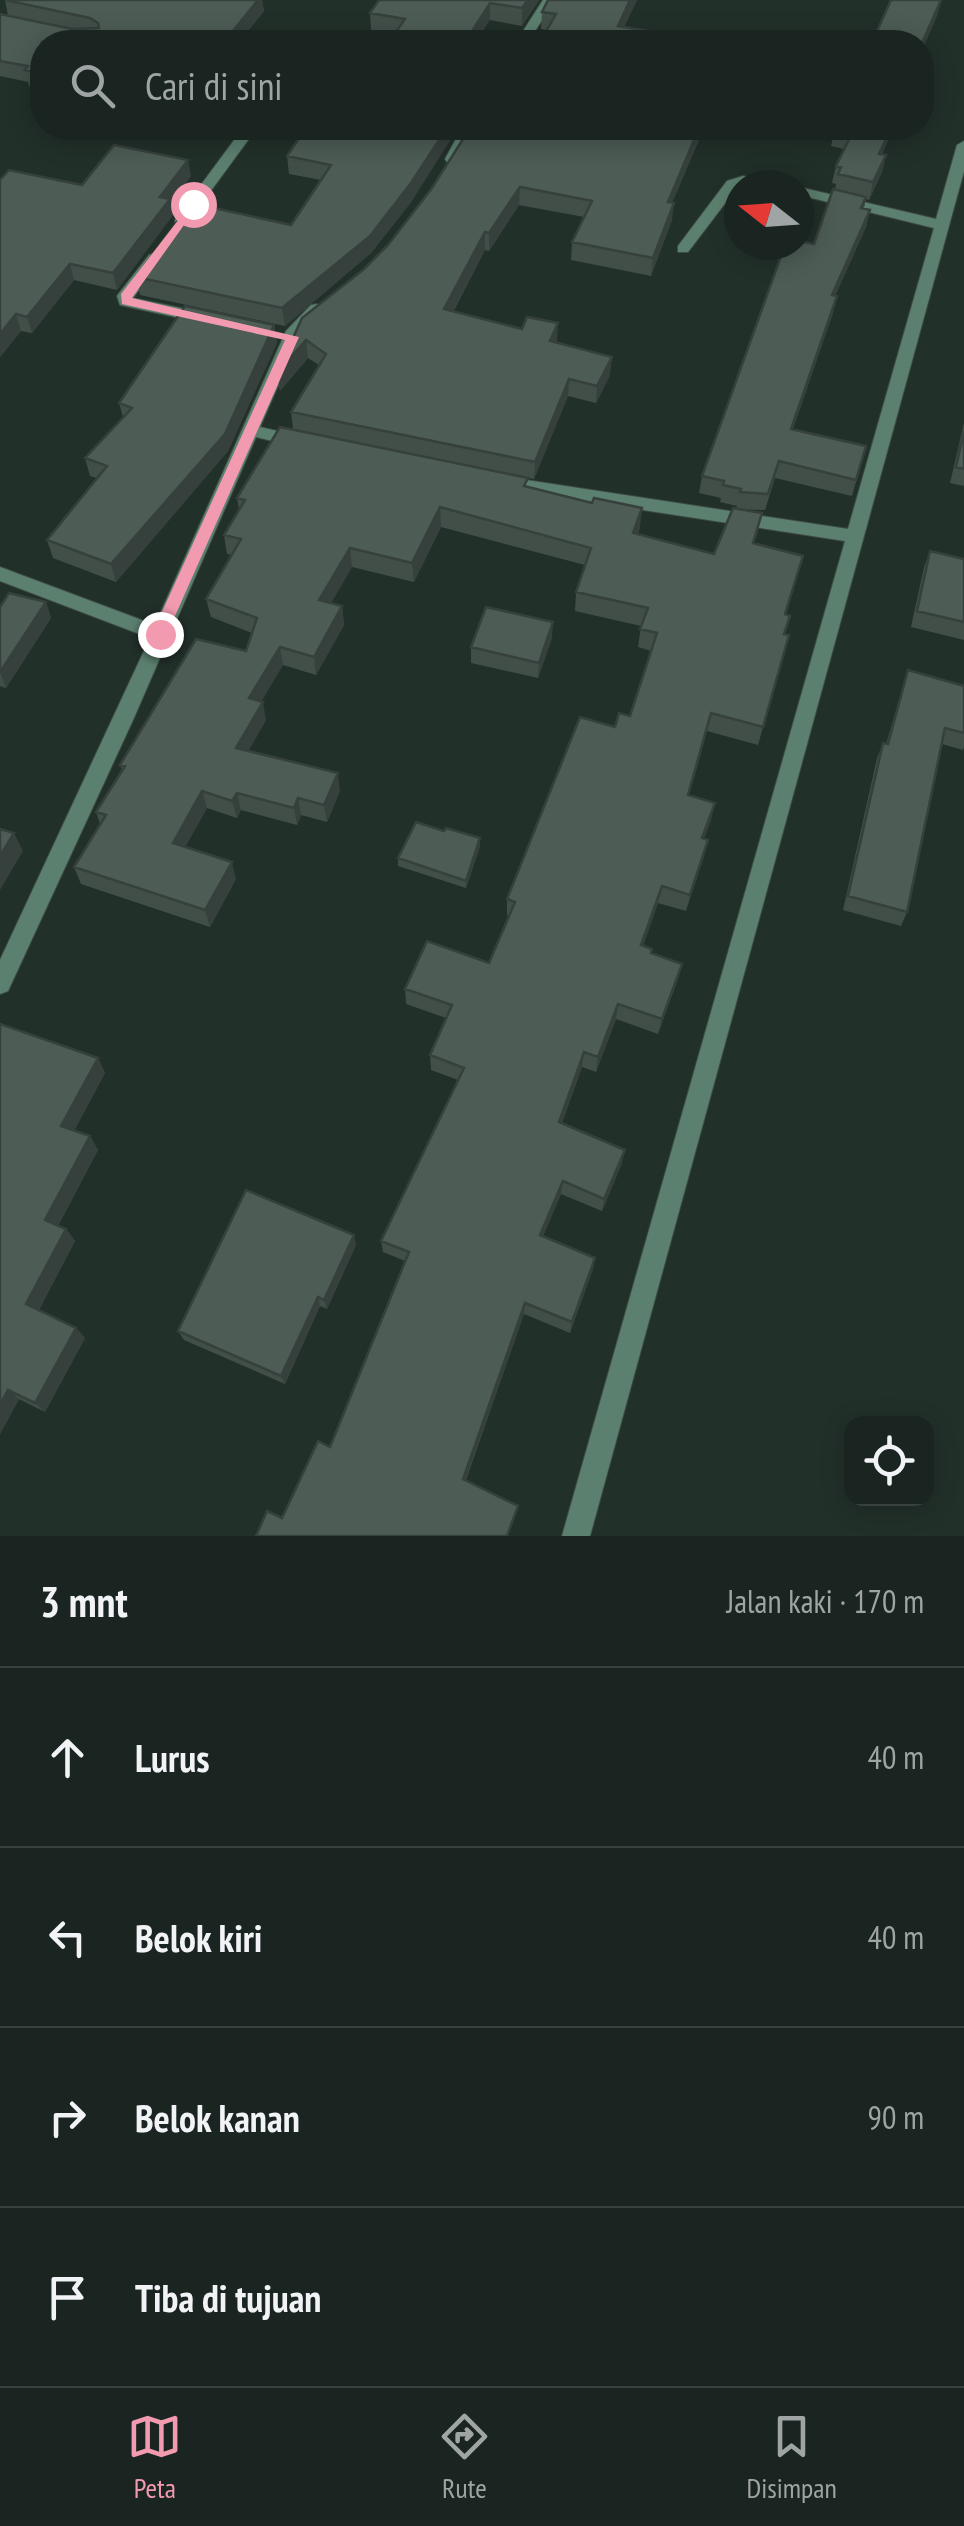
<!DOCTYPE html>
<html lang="id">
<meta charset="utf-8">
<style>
:root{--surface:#1a2420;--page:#232c29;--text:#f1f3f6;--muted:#9fa4a5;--line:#38413e;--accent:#f29ab0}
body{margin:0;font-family:"PT Sans Narrow",sans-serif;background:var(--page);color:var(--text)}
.controls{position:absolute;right:30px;bottom:30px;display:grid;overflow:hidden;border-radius:20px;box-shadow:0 5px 25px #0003}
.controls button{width:90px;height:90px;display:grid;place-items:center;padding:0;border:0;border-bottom:2px solid var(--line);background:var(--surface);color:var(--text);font:50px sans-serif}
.compass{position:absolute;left:724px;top:170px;width:90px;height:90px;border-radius:50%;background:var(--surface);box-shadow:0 5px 25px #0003;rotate:287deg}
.stop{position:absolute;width:30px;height:30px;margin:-22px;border:8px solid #f29ab0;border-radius:50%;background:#fff}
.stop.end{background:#f29ab0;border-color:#fff;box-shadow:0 2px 10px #0008}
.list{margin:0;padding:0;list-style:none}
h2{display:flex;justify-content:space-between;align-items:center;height:130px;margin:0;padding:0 40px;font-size:42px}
h2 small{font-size:32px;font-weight:400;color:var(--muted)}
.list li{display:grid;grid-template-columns:65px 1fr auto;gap:30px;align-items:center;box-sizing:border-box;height:180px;padding:0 40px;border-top:2px solid var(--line)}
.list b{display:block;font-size:38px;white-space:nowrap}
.list em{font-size:32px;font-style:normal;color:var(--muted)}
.icon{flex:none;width:55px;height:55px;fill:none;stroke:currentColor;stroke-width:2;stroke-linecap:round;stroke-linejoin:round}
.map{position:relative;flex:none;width:964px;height:1536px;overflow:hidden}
.search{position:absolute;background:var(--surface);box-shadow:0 5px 25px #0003;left:30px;right:30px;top:30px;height:110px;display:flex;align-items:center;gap:25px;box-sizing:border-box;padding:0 35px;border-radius:40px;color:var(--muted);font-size:38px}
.sheet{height:850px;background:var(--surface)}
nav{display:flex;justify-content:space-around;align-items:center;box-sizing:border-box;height:140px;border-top:2px solid var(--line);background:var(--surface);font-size:28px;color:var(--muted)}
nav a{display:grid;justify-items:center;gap:5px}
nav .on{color:var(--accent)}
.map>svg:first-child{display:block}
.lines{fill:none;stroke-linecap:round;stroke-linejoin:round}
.minor-casing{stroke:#3e4c46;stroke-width:2}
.minor{fill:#5c806f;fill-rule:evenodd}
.wall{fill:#424f49}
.shaded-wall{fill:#36403c}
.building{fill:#4d5c55;stroke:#36403c;stroke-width:2.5}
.route{fill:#f29ab0}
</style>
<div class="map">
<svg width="964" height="1536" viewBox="0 0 964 1536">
<rect width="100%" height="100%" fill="#22302a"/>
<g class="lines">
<defs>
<path id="minor" d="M 543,0 L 555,0 L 528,42 L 516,42 Z
M 243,128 L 257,128 L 185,226 L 175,226 L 175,220 Z
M 462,128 L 476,128 L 457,162 L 447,162 L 445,159 Z
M 964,141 L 964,171 L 590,1536 L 562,1536 L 845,541 L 506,489 L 497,483 L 506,477 L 848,529 L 934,228 L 799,195 L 799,187 L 936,219 L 957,145 Z
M 743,176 L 780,185 L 739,185 L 688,252 L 678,252 L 678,246 L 727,181 Z
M 154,253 L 162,258 L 133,298 L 209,314 L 209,322 L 203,323 L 120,305 L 117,296 L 120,292 L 149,255 Z
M 317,304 L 325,309 L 301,333 L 260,427 L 307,438 L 309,442 L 301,448 L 256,437 L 133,720 L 8,991 L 0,994 L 0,960 L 150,638 L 0,581 L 0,567 L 155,625 L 286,331 L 311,305 Z"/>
</defs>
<use href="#minor" class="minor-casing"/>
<use href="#minor" class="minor"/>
</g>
<path class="wall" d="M 5,0 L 262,0 L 264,11 L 239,42 L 42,42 L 42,89 L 29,86 L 28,82 L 0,76 L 0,14 L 8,16 Z
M 379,0 L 539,0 L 522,26 L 490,20 L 395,34 L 371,30 L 370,13 Z
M 548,0 L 637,0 L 624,27 L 547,30 L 541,29 L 542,12 Z
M 306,128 L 412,201 L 371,253 L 285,326 L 140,295 L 136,277 L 291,225 L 321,180 L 289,174 L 287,156 Z
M 470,128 L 704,128 L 672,203 L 672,220 L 651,276 L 571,260 L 572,242 L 584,217 L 519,205 L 489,251 L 485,250 L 453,312 L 557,341 L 556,343 L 610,375 L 596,403 L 568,396 L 534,479 L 293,429 L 291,412 L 319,365 L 308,358 L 280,391 L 277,373 L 364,269 L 388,245 L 432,188 Z
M 835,128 L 892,131 L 882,154 L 886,155 L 882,172 L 869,200 L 866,199 L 864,209 L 870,210 L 866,227 L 835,296 L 833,313 L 793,429 L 866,446 L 852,496 L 775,478 L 765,510 L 736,509 L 737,506 L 720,502 L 721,498 L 699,493 L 702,476 L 814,244 L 835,190 L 836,184 L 832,183 L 836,166 L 844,149 L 831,146 Z
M 191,176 L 170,204 L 173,215 L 117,290 L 74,280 L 32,333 L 21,331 L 0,357 L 0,180 L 82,185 Z
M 274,325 L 277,343 L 228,451 L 116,582 L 53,558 L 47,540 L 97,478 L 90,476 L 85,458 L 123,417 L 119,403 Z
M 964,423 L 964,486 L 950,483 Z
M 528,487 L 640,527 L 638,534 L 714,554 L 758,532 L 754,543 L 803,556 L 786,615 L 785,635 L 789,635 L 758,745 L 707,731 L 689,795 L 711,820 L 704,838 L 704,856 L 686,911 L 658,903 L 643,946 L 678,979 L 658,1034 L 616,1019 L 596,1072 L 582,1067 L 562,1123 L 622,1163 L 602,1211 L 561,1194 L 543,1236 L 595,1258 L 593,1269 L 570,1333 L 524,1314 L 466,1480 L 517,1513 L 282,1518 L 330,1447 L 405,1261 L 383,1252 L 381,1241 L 458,1080 L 431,1070 L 430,1055 L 446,1018 L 406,1004 L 405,989 L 489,963 L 509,916 L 507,915 L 507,899 L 615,727 L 630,716 L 651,651 L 638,647 L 641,626 L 575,611 L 576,592 L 585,565 L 441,527 L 414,582 L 352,567 L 331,603 L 342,606 L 344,625 L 316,675 L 283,665 L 261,701 L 266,720 L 248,751 L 340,791 L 327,822 L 301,815 L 297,825 L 241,810 L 237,818 L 207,808 L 185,847 L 236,879 L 210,927 L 81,884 L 74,867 L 100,824 L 96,812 L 122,770 L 120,765 L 246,651 L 252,633 L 211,617 L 206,599 L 232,555 L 227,554 L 224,535 L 239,509 L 237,498 Z
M 930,551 L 964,559 L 964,640 L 911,627 L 924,567 Z
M 46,602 L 51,618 L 6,688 L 0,686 L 0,607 Z
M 552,638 L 538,678 L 471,663 L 471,647 Z
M 908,670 L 964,686 L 964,747 L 963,750 L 942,744 L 907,912 L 901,926 L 843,910 L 877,758 L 883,743 L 886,744 Z
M 480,846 L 466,888 L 398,866 L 398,858 Z
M 0,1024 L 98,1058 L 105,1073 L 74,1131 L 90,1136 L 98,1150 L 58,1226 L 66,1229 L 75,1241 L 39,1310 L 76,1328 L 85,1338 L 45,1412 L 19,1399 L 0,1434 Z
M 356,1245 L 327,1309 L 320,1306 L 285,1384 L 184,1340 L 178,1331 Z"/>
<path class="shaded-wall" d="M 258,0 L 262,0 L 264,11 L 239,42 L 224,42 Z
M 528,0 L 539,0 L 522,26 L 522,8 Z
M 630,0 L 637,0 L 617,42 L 618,26 Z
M 941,0 L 938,14 L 922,51 L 922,43 Z
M 490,3 L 490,20 L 476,42 L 465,42 Z
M 447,128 L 458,128 L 412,201 L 371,253 L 285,326 L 282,308 Z
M 699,128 L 704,128 L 665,219 L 668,202 Z
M 891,128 L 893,128 L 892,131 L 875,171 L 879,154 Z
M 886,155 L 882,172 L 869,200 L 873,182 Z
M 188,160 L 191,176 L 170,204 L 173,215 L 117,290 L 113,273 L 160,197 Z
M 520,187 L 519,205 L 489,251 L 489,233 Z
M 674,203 L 672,220 L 651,276 L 653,258 Z
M 870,210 L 866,227 L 828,312 L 832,295 Z
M 485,232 L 485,250 L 444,327 L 444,309 Z
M 70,264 L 74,280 L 32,333 L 27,317 Z
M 837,296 L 833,313 L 787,446 L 791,429 Z
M 16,314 L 21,331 L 0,357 L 0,334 Z
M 558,323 L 557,341 L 549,358 L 550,341 Z
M 274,325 L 277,343 L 228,451 L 116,582 L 111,564 Z
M 306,340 L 308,358 L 280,391 L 277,373 Z
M 612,357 L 610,375 L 596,403 L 597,386 Z
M 569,379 L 568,396 L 534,479 L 535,462 Z
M 440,507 L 441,527 L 414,582 L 412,563 Z
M 642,508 L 640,527 L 631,552 L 633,533 Z
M 350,548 L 352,567 L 322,618 L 319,600 Z
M 46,602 L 51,618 L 6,688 L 0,672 Z
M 342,606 L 344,625 L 316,675 L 314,657 Z
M 553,622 L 552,638 L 538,678 L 539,663 Z
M 280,647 L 283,665 L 253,716 L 249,698 Z
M 263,702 L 266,720 L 240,766 L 236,748 Z
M 338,773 L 340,791 L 327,822 L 324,805 Z
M 202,791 L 207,808 L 178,860 L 173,843 Z
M 237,793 L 241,810 L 237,818 L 232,801 Z
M 298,798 L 301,815 L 297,825 L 294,808 Z
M 715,803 L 711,820 L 698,855 L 702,838 Z
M 14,833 L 23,851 L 0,890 L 0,856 Z
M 480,838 L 480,846 L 466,888 L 466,881 Z
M 708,840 L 704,856 L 686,911 L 690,895 Z
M 232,862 L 236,879 L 210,927 L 205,910 Z
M 662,886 L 658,903 L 638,961 L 641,945 Z
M 682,964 L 678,979 L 658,1034 L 662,1019 Z
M 618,1004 L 616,1019 L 596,1072 L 598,1057 Z
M 584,1052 L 582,1067 L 557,1135 L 559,1122 Z
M 98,1058 L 105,1073 L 69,1140 L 61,1126 Z
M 90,1136 L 98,1150 L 54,1233 L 45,1220 Z
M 625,1150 L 622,1163 L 602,1211 L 604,1199 Z
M 563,1181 L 561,1194 L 539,1246 L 540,1235 Z
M 66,1229 L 75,1241 L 36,1315 L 26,1304 Z
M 354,1235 L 356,1245 L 327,1309 L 324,1300 Z
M 595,1258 L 593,1269 L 570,1333 L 572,1322 Z
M 318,1297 L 320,1306 L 285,1384 L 281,1376 Z
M 525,1303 L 524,1314 L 463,1486 L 463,1479 Z
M 76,1328 L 85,1338 L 45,1412 L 35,1403 Z
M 8,1390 L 19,1399 L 0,1434 L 0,1405 Z"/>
<path class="building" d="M 5,0 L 258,0 L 224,42 L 42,42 L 42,73 L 25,70 L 28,66 L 0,61 L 0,14 L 72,29 L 99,28 L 98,23 L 90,18 Z
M 379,0 L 528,0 L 522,8 L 490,3 L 465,42 L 389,42 L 405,19 L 370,13 Z
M 548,0 L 630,0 L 618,26 L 716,42 L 540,42 L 556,14 L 542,12 Z
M 891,0 L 941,0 L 922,43 L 872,42 Z
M 306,128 L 447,128 L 411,183 L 370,236 L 282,308 L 136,277 L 191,203 L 291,225 L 331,165 L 287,156 Z
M 470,128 L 699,128 L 668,202 L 674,203 L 653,258 L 572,242 L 592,201 L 520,187 L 489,233 L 485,232 L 444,309 L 522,329 L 527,317 L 558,323 L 550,341 L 612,357 L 597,386 L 569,379 L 535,462 L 291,412 L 326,354 L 306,340 L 277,373 L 302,318 L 364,269 L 388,245 L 432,188 Z
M 835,128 L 891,128 L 879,154 L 886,155 L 873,182 L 838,174 L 841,167 L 836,166 L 852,133 L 835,129 Z
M 114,145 L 188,160 L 160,197 L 170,199 L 113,273 L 70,264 L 27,317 L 16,314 L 0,334 L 0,180 L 9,170 L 82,185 Z
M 833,189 L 866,197 L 861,208 L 870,210 L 832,295 L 837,296 L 791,429 L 866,446 L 856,480 L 779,461 L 768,494 L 740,492 L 741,489 L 723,485 L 724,481 L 702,476 L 785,245 L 799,245 L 799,241 L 814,244 Z
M 185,306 L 274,325 L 225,434 L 111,564 L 47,540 L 107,466 L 85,458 L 132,408 L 119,403 Z
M 280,427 L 528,478 L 524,486 L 592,503 L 594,498 L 642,508 L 633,533 L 714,554 L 733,508 L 762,513 L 753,543 L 803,556 L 785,614 L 790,616 L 784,634 L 789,635 L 763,727 L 711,713 L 688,795 L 715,803 L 702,838 L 708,840 L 690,895 L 662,886 L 641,945 L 652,949 L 651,953 L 682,964 L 662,1019 L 618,1004 L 598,1057 L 584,1052 L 559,1122 L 625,1150 L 604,1199 L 563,1181 L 540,1235 L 595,1258 L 572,1322 L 525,1303 L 463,1479 L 518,1506 L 507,1536 L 256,1536 L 267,1511 L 282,1518 L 318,1441 L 330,1447 L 409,1252 L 381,1241 L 464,1068 L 430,1055 L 452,1005 L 405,989 L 427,941 L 489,963 L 515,902 L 507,899 L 580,717 L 615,727 L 619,713 L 630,716 L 657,633 L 640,629 L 648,608 L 576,592 L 591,548 L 440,507 L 412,563 L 350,548 L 319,600 L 342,606 L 314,657 L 280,647 L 249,698 L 263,702 L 236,748 L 338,773 L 324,805 L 298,798 L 294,808 L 237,793 L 232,801 L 202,791 L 173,843 L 232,862 L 205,910 L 74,867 L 106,815 L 96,812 L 125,766 L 120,765 L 196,639 L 246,651 L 257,618 L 206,599 L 241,539 L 224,535 L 245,500 L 237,498 Z
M 964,431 L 964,469 L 956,467 Z
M 930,551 L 964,559 L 964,622 L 917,611 Z
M 9,593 L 46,602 L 0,672 L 0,607 Z
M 486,607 L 553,622 L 539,663 L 471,647 Z
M 908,670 L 964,686 L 964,733 L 945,728 L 907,912 L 848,896 L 883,743 L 888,744 Z
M 416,822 L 444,831 L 446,828 L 480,838 L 466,881 L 398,858 Z
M 0,829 L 14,833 L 0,856 Z
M 0,1024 L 98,1058 L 61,1126 L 90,1136 L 45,1220 L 66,1229 L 26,1304 L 76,1328 L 35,1403 L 8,1390 L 0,1405 Z
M 246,1190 L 354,1235 L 324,1300 L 318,1297 L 281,1376 L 178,1331 Z"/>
<path class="route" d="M 193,201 L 199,204 L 132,298 L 299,337 L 167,634 L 160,640 L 152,634 L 285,340 L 122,304 L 121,294 Z"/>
</svg>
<div class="controls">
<button><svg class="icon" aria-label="locate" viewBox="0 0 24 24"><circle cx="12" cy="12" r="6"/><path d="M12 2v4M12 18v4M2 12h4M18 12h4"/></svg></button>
</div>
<svg class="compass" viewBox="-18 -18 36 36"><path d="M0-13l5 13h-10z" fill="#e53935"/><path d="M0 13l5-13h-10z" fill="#9fa4a5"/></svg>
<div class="stop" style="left:193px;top:204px"></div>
<div class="stop end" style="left:160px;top:634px"></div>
<div class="search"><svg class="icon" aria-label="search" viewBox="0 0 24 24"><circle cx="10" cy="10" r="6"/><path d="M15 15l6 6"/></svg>Cari di sini</div>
</div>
<section class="sheet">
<h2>3 mnt<small>Jalan kaki · 170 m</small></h2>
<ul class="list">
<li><svg class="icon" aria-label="ahead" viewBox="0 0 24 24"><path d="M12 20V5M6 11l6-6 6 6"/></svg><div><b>Lurus</b></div><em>40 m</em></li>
<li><svg class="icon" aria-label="left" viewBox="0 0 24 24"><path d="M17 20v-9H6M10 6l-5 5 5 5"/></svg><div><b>Belok kiri</b></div><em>40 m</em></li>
<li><svg class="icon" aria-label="right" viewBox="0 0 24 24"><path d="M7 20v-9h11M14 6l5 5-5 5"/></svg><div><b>Belok kanan</b></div><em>90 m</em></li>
<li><svg class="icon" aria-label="arrive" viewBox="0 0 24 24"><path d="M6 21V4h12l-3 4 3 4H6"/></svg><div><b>Tiba di tujuan</b></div></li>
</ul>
</section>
<nav>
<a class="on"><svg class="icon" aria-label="map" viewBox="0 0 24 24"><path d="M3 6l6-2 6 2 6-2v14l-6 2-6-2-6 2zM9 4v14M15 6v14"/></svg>Peta</a>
<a><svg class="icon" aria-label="directions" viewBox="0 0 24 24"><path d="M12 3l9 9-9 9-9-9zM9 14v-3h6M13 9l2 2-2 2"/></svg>Rute</a>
<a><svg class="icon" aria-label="saved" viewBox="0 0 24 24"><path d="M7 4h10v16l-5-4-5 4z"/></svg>Disimpan</a>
</nav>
